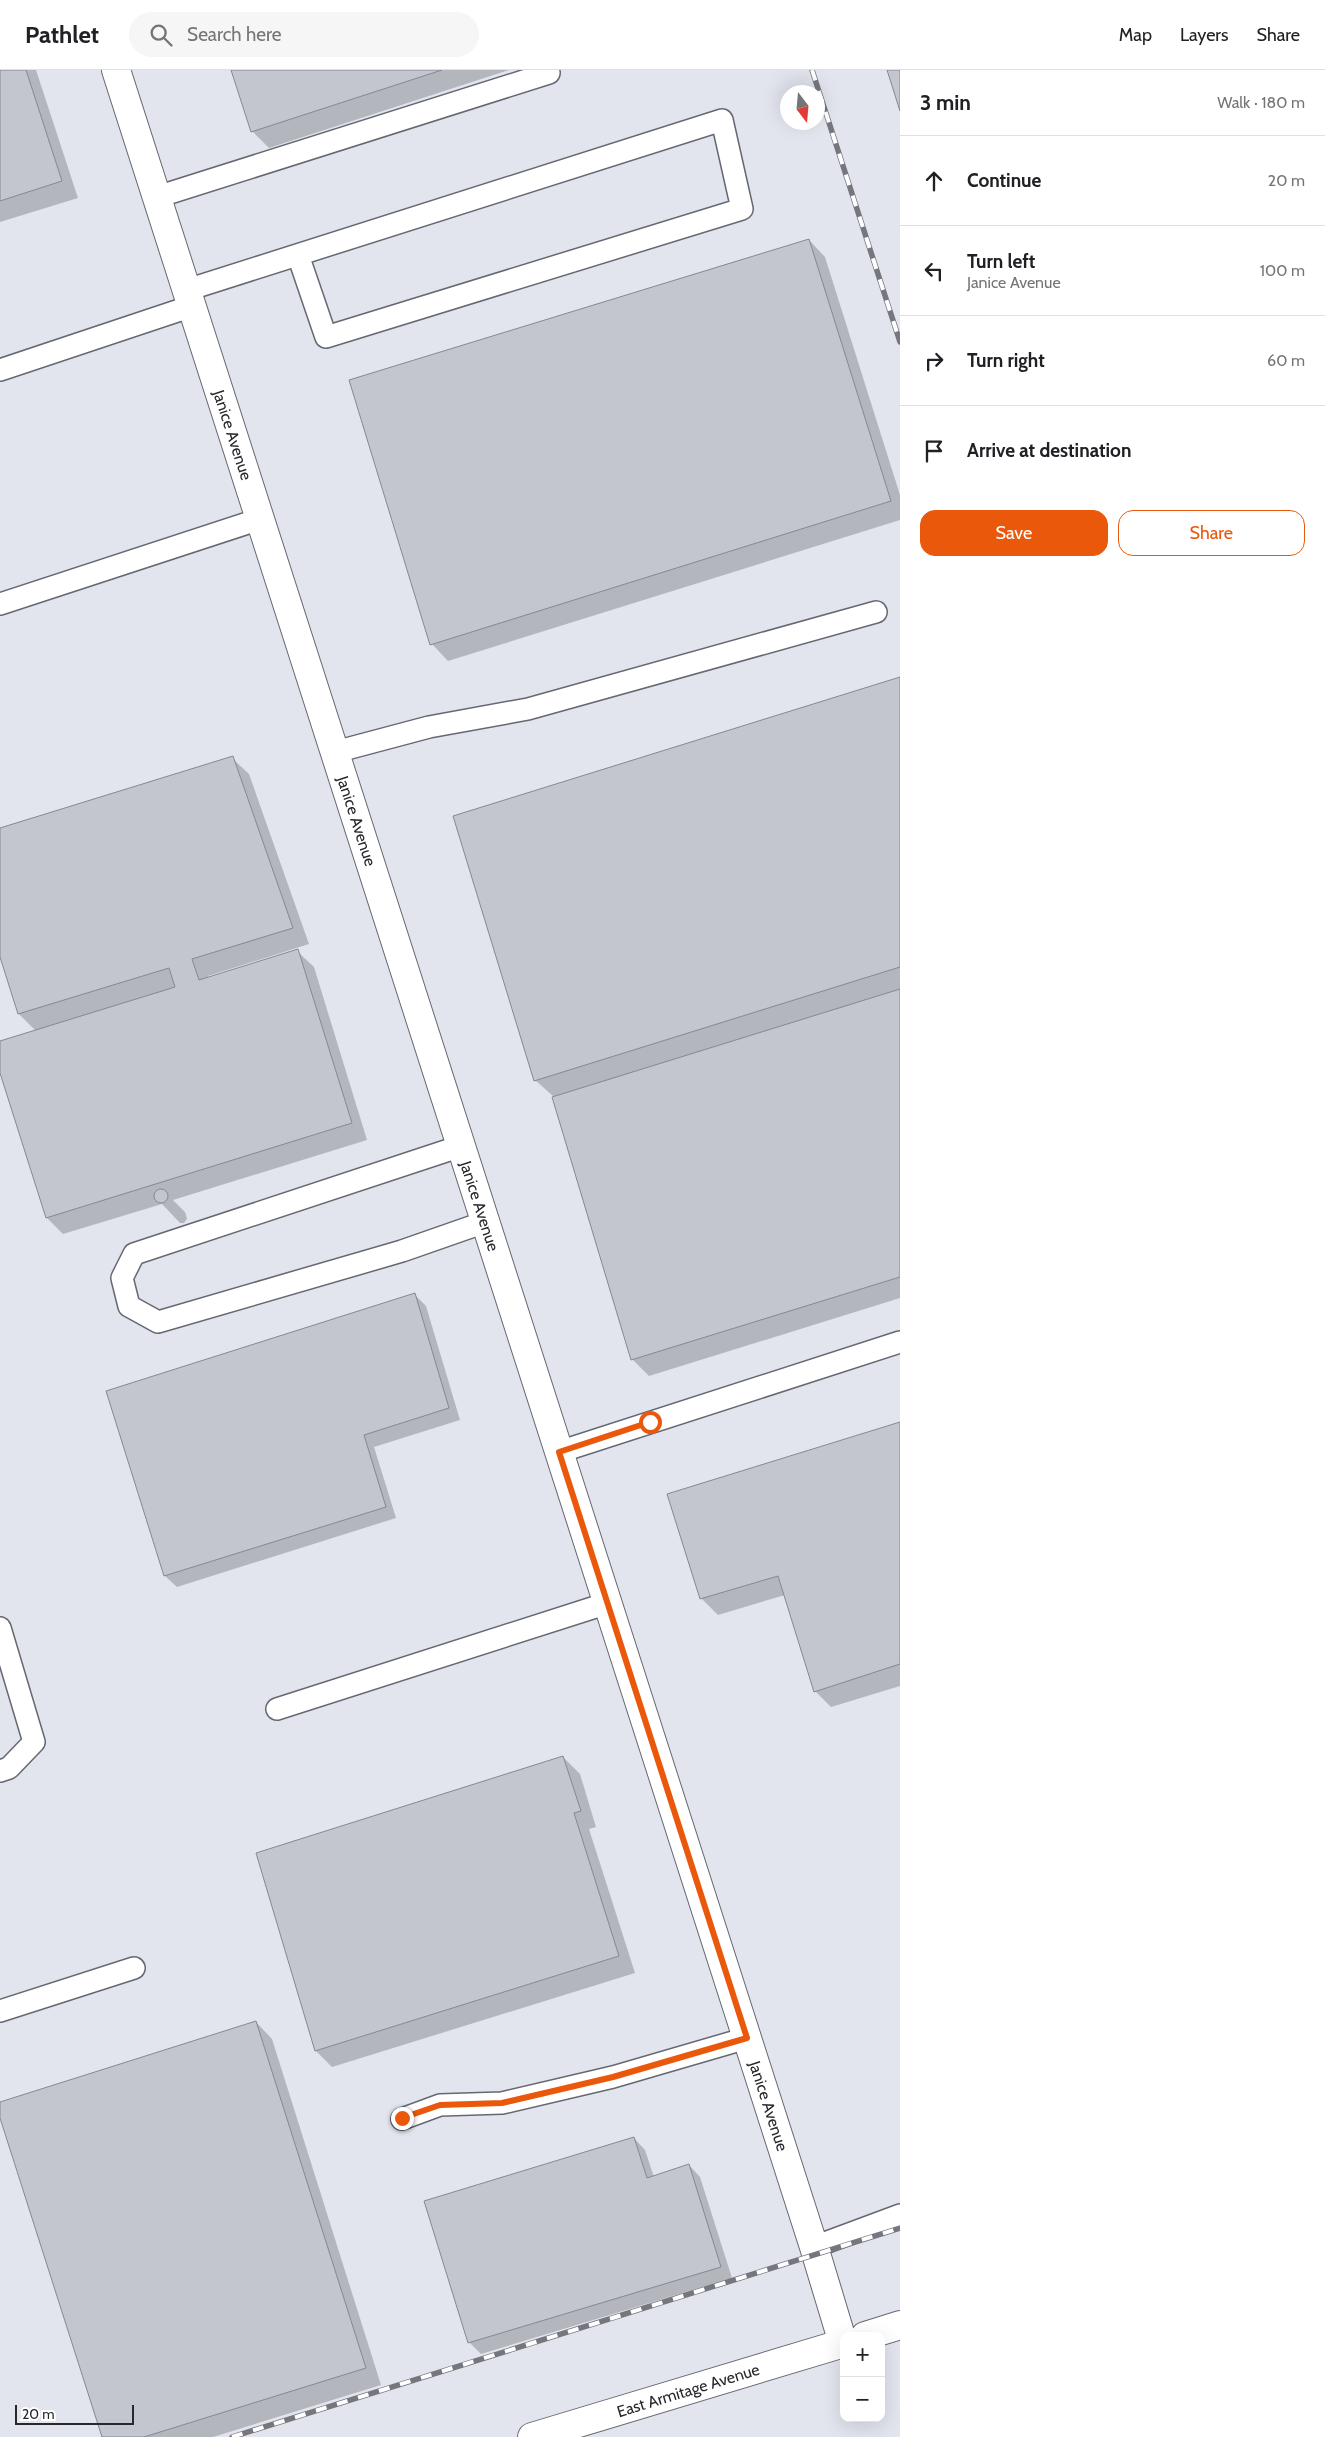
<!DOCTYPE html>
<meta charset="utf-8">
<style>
:root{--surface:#fff;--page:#f6f6f6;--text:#202124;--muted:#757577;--line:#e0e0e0;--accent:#ea580c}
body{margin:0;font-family:Cabin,sans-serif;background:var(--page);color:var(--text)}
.controls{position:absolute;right:15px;bottom:15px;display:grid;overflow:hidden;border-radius:10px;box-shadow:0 5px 20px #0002}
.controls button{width:45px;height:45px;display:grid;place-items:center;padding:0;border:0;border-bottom:1px solid var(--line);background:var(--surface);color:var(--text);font:25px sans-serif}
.compass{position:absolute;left:780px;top:15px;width:45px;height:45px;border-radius:50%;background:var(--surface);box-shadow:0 5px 20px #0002;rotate:164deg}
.scale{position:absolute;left:15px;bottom:12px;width:119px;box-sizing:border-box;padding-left:5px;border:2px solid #27282c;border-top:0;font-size:14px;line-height:18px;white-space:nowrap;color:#27282c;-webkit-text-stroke:4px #fff;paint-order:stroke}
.stop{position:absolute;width:15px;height:15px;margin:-11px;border:4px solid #ea580c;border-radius:50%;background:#fff}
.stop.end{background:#ea580c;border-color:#fff;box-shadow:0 1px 5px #0008}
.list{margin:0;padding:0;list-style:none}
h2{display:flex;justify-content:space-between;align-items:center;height:65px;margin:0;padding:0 20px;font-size:21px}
h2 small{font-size:16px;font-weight:400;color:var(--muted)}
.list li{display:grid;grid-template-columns:32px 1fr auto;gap:15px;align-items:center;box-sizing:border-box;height:90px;padding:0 20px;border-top:1px solid var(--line)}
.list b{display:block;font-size:19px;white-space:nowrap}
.list p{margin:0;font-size:16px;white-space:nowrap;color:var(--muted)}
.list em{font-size:16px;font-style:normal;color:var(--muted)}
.actions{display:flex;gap:10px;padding:15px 20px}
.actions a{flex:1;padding:11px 0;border:1px solid var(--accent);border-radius:15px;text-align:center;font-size:18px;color:var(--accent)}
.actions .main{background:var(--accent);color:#fff}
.icon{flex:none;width:28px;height:28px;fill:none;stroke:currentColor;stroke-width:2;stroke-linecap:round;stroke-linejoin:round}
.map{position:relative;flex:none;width:900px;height:2367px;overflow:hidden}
header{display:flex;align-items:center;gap:30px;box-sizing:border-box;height:70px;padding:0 25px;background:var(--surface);border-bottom:1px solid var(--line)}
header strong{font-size:24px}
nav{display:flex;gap:28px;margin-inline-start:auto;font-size:18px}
.search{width:350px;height:45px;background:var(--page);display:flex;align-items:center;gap:12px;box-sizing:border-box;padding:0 18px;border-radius:28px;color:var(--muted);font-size:19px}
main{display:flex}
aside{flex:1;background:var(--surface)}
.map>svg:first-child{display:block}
.shadow{fill:#0003}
.building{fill:#c3c5cf;stroke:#868891}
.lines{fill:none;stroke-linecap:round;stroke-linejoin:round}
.service-casing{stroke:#666871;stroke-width:24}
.minor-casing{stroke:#666871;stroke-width:30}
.service{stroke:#fff;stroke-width:21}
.minor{stroke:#fff;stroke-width:28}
.rail-casing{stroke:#76777e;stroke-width:5.5}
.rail{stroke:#fff;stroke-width:4;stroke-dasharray:11;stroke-linecap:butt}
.route{stroke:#ea580c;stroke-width:6}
.labels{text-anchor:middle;stroke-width:4;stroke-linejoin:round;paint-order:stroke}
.street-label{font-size:16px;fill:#27282c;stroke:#fff}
</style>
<header>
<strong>Pathlet</strong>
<div class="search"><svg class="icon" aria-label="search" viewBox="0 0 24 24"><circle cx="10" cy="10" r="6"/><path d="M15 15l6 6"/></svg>Search here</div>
<nav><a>Map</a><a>Layers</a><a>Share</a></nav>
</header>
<main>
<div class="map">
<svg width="900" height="2367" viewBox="0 0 900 2367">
<rect width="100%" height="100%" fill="#e2e4ee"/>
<path class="shadow" d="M 0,0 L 36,0 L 78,128 L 0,152 Z
M 232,0 L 509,0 L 269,78 L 252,61 Z
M 809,170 L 825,187 L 900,425 L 900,450 L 448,591 L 432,574 Z
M 900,608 L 900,1228 L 649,1306 L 632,1289 L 553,1026 L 535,1010 Z
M 232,688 L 249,704 L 309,874 L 208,906 L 209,908 L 297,881 L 314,897 L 367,1070 L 173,1130 L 185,1142 L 187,1149 L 184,1153 L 180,1153 L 162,1134 L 63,1164 L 47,1148 L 0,999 L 0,972 L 36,961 L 19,944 L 0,882 L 0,759 Z
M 415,1225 L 426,1236 L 460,1350 L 374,1377 L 396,1448 L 177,1517 L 165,1506 L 107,1322 Z
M 900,1353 L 900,1616 L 831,1637 L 815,1621 L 785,1525 L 718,1545 L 701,1528 Z
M 563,1687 L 580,1704 L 596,1757 L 589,1759 L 635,1903 L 332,1997 L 316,1981 Z
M 256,1952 L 272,1969 L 381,2315 L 213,2367 L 104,2367 L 0,2044 L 0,2034 Z
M 634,2068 L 645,2080 L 654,2107 L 689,2095 L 700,2107 L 732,2208 L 481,2284 L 469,2272 Z"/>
<path class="building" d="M 0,0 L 26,0 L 62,111 L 0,131 Z
M 231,0 L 442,0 L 251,62 Z
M 887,0 L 900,0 L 900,41 Z
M 809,169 L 891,431 L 430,575 L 349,310 Z
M 900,607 L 900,897 L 534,1011 L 453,746 Z
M 233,686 L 293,858 L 192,889 L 199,910 L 298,879 L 352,1053 L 46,1148 L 0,1003 L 0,971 L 175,917 L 169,898 L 18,944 L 0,887 L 0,758 Z
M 900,919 L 900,1207 L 631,1290 L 552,1027 Z
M154 1126a7 7 0 1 1 14 0a7 7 0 1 1-14 0Z
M 415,1223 L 449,1338 L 364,1365 L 386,1437 L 164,1506 L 106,1321 Z
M 900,1352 L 900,1594 L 814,1622 L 778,1506 L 700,1529 L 667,1424 Z
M 563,1686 L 581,1741 L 574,1743 L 619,1886 L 315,1981 L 256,1783 Z
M 256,1951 L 366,2298 L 144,2367 L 102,2367 L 0,2048 L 0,2032 Z
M 634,2067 L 647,2108 L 689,2094 L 721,2197 L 468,2273 L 424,2131 Z"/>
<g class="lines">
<defs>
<path id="service" d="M 157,127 L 549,3
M 187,220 L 722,50 L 742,139 L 326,267 L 298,185
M 0,300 L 192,236
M 0,534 L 260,449
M 335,682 L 429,657 L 528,639 L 876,542
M 461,1076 L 134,1184 L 122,1208 L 129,1236 L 158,1252 L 402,1181 L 485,1152
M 559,1382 L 900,1272
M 0,1558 L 34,1672 L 9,1698 L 0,1701
M 277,1639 L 608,1533
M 0,1941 L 134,1898
M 402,2049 L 440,2035 L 502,2033 L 613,2007 L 747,1968
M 814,2177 L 900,2145"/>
<path id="minor" d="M 116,0 L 814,2177 L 843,2273
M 865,2266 L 900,2255
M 532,2367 L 844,2273"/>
</defs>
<use href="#service" class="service-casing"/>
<use href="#minor" class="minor-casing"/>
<use href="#service" class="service"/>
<use href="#minor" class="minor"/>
<defs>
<path id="rail" d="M 812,0 L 900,272
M 232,2367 L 900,2158"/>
</defs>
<use href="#rail" class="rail-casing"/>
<use href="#rail" class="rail"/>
</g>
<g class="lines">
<path class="route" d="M 402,2048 L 440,2035 L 502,2033 L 613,2007 L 747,1968 L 559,1382 L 650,1352"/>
</g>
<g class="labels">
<g class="street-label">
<text transform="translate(233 365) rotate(72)" y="6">Janice Avenue</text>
<text transform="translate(357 751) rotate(72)" y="6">Janice Avenue</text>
<text transform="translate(480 1136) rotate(72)" y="6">Janice Avenue</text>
<text transform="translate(769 2036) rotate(72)" y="6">Janice Avenue</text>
<text transform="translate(688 2320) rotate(-17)" y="6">East Armitage Avenue</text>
</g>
</g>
</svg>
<div class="controls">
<button>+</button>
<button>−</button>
</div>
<svg class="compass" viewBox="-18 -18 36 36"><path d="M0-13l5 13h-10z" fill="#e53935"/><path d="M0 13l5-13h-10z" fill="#757577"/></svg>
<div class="scale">20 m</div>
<div class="stop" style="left:650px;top:1352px"></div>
<div class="stop end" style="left:402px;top:2048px"></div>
</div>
<aside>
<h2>3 min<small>Walk · 180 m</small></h2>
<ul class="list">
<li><svg class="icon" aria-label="ahead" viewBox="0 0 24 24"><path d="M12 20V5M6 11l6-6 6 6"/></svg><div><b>Continue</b></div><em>20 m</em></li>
<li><svg class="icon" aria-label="left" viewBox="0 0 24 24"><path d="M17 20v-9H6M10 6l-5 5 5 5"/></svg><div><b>Turn left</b><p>Janice Avenue</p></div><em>100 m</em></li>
<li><svg class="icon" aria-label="right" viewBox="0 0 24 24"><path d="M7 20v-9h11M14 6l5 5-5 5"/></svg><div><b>Turn right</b></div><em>60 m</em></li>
<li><svg class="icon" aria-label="arrive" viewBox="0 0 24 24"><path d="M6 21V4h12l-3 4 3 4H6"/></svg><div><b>Arrive at destination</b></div></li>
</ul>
<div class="actions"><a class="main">Save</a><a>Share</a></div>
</aside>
</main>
